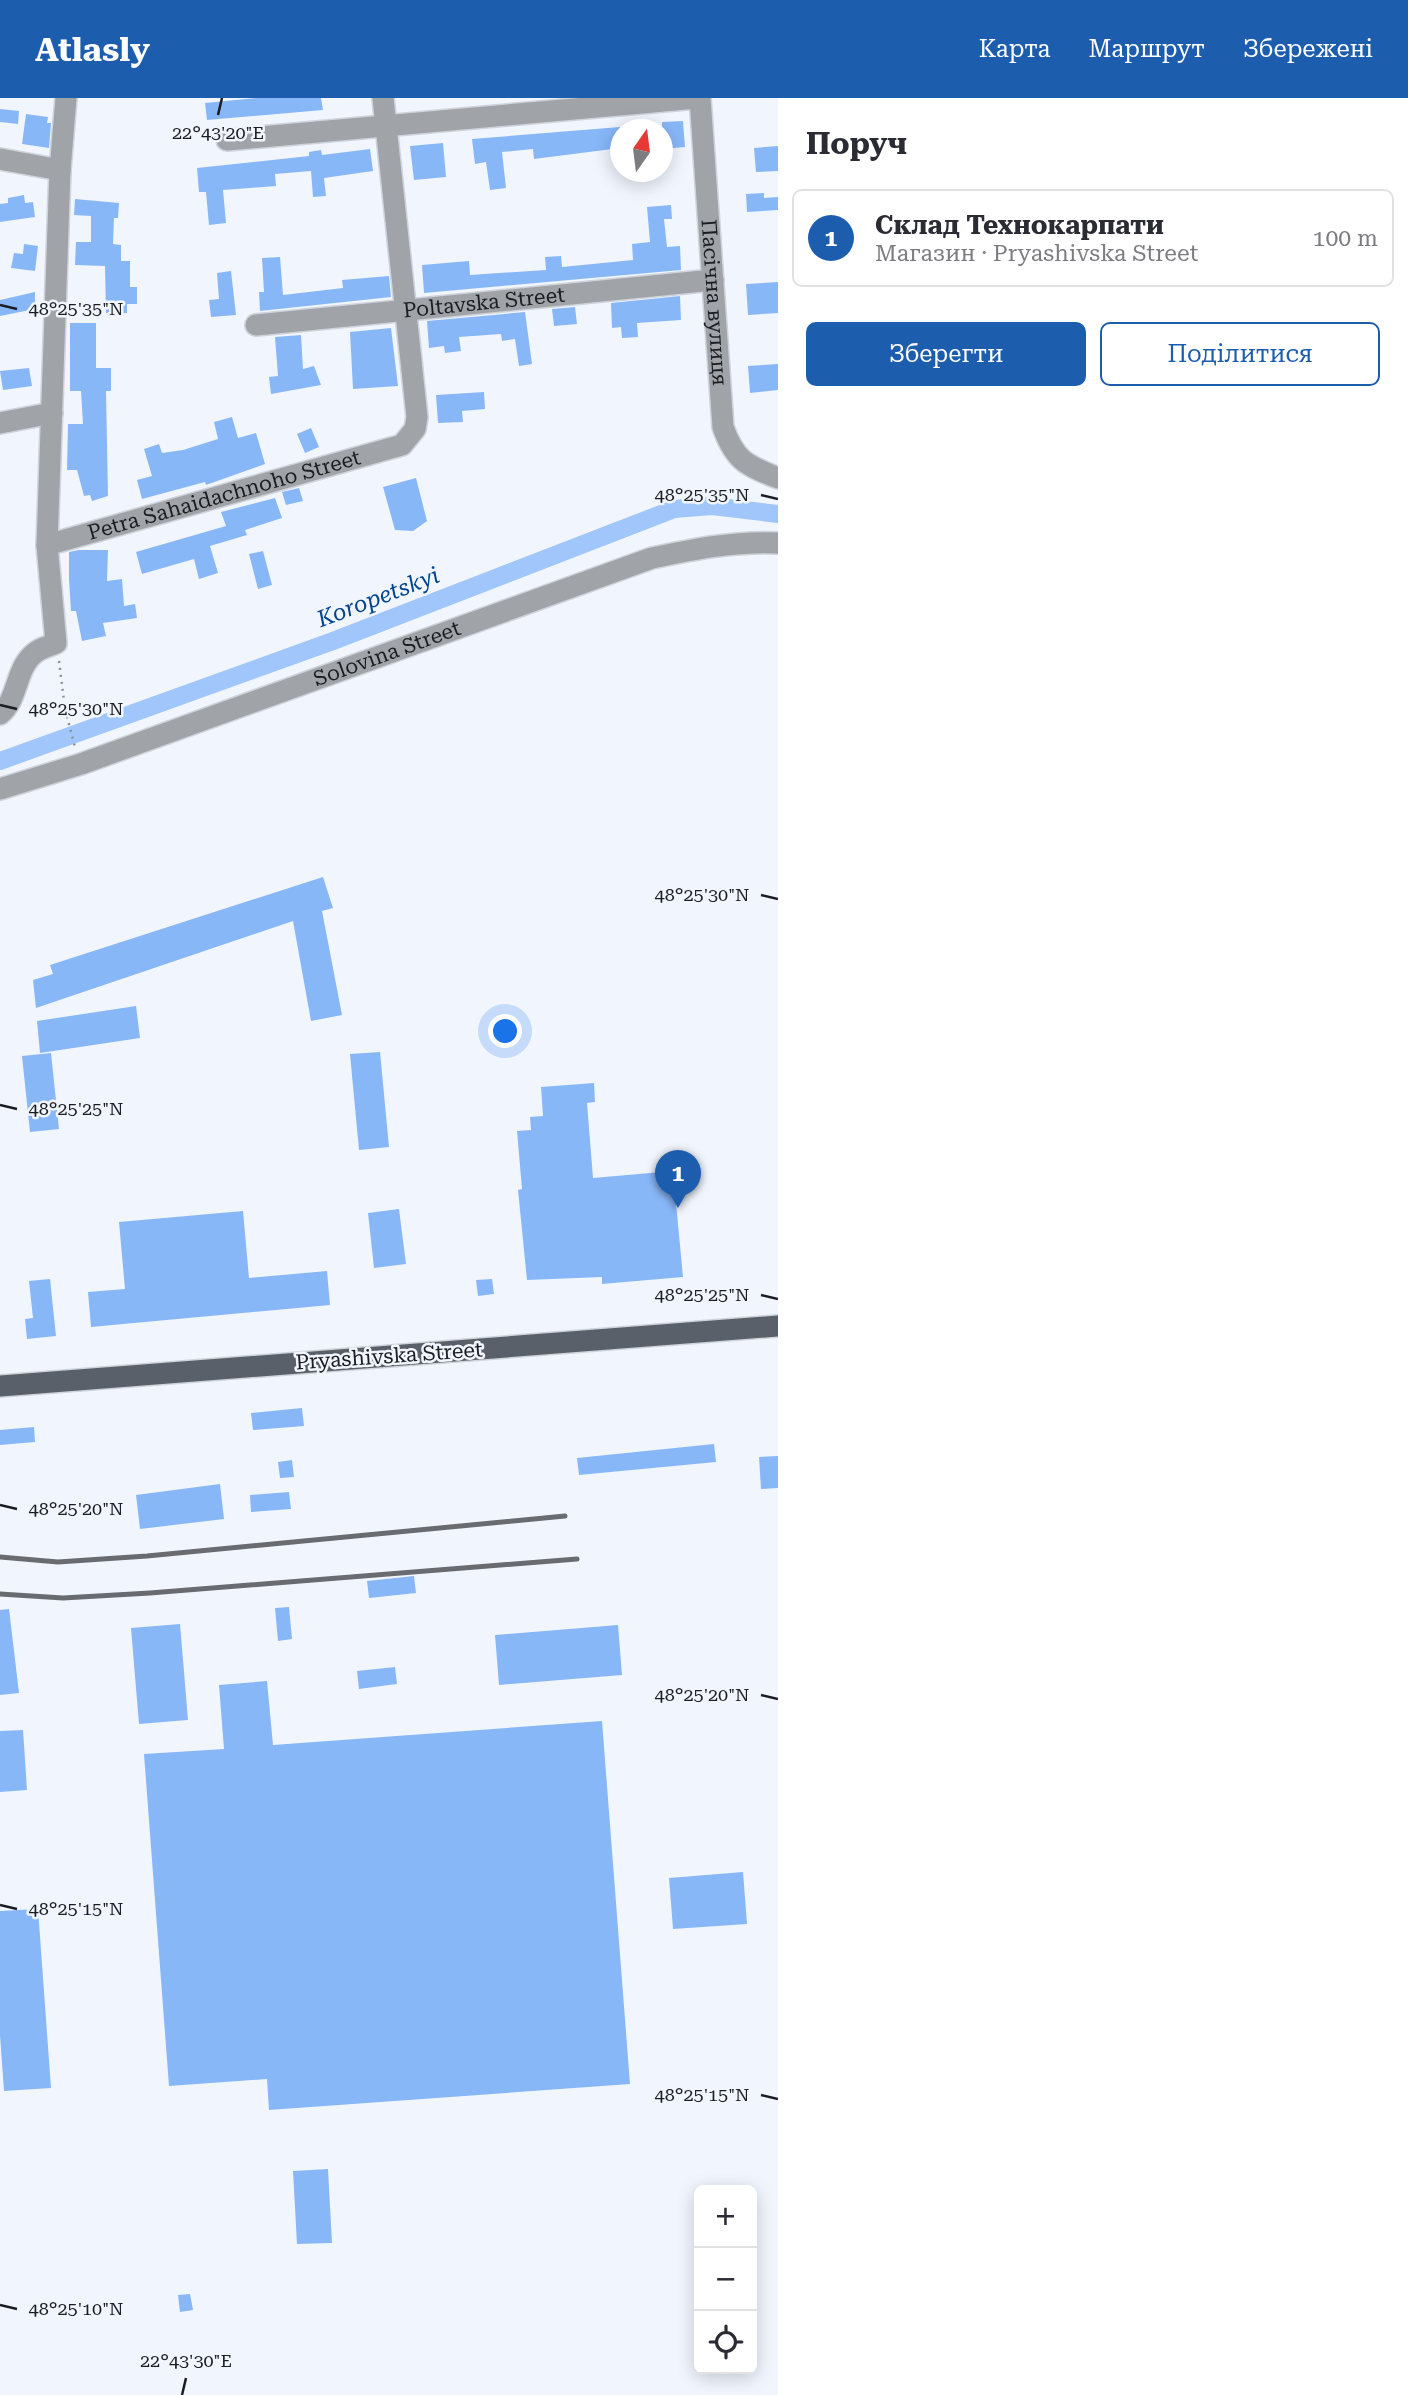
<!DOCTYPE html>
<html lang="uk">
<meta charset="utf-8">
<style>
:root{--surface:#fff;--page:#f2f2f3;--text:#2b2b33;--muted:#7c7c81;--line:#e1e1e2;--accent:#1d5dae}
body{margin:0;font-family:"Roboto Serif",serif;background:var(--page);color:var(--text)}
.controls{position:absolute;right:21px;bottom:21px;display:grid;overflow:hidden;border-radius:10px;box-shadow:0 4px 18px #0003}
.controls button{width:63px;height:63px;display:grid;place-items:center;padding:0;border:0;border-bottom:2px solid var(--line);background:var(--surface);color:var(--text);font:35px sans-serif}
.compass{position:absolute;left:610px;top:21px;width:63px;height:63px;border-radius:50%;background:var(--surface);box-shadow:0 4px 18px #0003;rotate:14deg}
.you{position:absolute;left:506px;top:934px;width:24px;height:24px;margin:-18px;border:5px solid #fff;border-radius:50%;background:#1a73e8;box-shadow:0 0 0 10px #1a73e833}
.badge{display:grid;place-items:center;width:46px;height:46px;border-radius:50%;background:var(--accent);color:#fff;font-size:23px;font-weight:700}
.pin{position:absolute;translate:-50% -58px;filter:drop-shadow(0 2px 4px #0008)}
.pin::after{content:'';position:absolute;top:37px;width:24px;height:21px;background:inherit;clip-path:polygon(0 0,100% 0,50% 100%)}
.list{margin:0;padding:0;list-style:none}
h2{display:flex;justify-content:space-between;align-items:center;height:91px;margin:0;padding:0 28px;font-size:30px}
h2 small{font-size:23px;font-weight:400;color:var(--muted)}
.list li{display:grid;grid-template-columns:46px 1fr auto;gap:21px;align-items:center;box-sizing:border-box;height:98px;margin:0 14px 14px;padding:0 14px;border:2px solid var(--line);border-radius:10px}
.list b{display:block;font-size:26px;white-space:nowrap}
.list p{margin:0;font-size:23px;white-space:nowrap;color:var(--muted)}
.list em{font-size:23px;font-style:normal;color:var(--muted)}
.actions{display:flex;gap:14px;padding:21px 28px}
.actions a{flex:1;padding:16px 0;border:2px solid var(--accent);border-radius:10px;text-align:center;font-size:24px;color:var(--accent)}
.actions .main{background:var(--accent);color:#fff}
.icon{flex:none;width:38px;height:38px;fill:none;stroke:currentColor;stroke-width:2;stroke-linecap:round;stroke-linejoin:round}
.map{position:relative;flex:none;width:778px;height:2297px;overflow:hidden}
header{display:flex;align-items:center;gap:42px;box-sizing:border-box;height:98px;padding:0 35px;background:var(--accent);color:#fff}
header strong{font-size:33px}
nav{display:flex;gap:38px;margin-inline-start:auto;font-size:24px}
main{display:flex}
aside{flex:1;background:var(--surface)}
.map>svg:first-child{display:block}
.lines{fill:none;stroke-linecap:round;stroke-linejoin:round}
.canal{stroke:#a1c6fb;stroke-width:18}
.building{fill:#88b7f8}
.minor-casing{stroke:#cfd3db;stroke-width:24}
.major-casing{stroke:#cfd3db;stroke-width:24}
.path{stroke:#8d9197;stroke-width:2.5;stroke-dasharray:2 5;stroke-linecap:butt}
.minor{stroke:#a0a4a9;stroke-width:21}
.major{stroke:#5a6069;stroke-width:21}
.rail{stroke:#686b71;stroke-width:5}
.ticks{fill:none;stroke:#1a1d21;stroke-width:2.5}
.labels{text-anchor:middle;stroke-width:5;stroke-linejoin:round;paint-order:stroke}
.street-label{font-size:21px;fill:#1a1d21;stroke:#f1f6fe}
.water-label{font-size:23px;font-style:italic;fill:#03448e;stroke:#f1f6fe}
.ticks-label{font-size:18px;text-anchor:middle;fill:#1a1d21;stroke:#f1f6fe;stroke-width:5;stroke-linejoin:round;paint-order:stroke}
</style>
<header>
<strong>Atlasly</strong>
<nav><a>Карта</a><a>Маршрут</a><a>Збережені</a></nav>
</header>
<main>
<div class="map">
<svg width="778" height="2297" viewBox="0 0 778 2297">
<rect width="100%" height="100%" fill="#f1f6fe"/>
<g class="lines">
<path class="canal" d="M 0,663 L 333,543 L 674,411 L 712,408 L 778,416"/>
</g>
<path class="building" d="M 257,0 L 321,0 L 323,12 L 207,22 L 205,5 Z
M 0,11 L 19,13 L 18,26 L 0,24 Z
M 26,16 L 48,19 L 47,25 L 51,25 L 49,50 L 22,46 Z
M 683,23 L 685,49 L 662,51 L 662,24 Z
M 620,29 L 620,50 L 534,61 L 533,51 L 502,54 L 506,90 L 490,92 L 486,64 L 475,66 L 472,41 Z
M 443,45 L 446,79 L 414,82 L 410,48 Z
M 778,48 L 778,73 L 756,74 L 754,50 Z
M 370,51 L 373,73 L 324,80 L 326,98 L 313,99 L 311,73 L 275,76 L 276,88 L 223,92 L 226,125 L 209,127 L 206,94 L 199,94 L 197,70 L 309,58 L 309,54 L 321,52 L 322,57 Z
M 764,95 L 764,100 L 778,99 L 778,112 L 747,114 L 746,96 Z
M 24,97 L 25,105 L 33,104 L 35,119 L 0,124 L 0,106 L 8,105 L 8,100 Z
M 75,101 L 119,105 L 118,120 L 114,120 L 113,146 L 121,147 L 121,163 L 130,163 L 130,189 L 137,189 L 137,206 L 127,206 L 127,215 L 106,215 L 105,168 L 75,167 L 76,144 L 91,144 L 91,118 L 74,117 Z
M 671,107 L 672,121 L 664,121 L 667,149 L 680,148 L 681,172 L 424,195 L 422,167 L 469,163 L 470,177 L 546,172 L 545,159 L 561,158 L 562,169 L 633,162 L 632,146 L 650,144 L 647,109 Z
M 24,146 L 38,148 L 35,173 L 11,170 L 14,155 L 23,156 Z
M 280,159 L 283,197 L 343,190 L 342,182 L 389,178 L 391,199 L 260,213 L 259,194 L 264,194 L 262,160 Z
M 231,173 L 236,217 L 211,219 L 209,202 L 219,201 L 217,175 Z
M 778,184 L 778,215 L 748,217 L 746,186 Z
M 35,194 L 35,211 L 0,218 L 0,202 Z
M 680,198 L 681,222 L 637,225 L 638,239 L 622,240 L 621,229 L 612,230 L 611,205 Z
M 575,209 L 577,226 L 554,228 L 552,211 Z
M 525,214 L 532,266 L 519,268 L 515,241 L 502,243 L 501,236 L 459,239 L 461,253 L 445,255 L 444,248 L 429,250 L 427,223 Z
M 70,225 L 96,225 L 96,270 L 111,270 L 111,293 L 106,293 L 108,398 L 92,403 L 90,397 L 84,398 L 77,372 L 67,372 L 68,326 L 83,326 L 81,293 L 70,293 Z
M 391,230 L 398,288 L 353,291 L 350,234 Z
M 301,237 L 303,271 L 314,268 L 321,287 L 271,296 L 269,279 L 278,278 L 275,239 Z
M 778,266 L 778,292 L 750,295 L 748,268 Z
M 29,270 L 32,288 L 3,292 L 0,273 Z
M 484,294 L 485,311 L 462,313 L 463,324 L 438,325 L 436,297 Z
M 232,319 L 238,340 L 256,335 L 265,366 L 206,387 L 205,384 L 142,401 L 137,382 L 152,378 L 144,351 L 159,346 L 162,355 L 183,352 L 218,341 L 214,324 Z
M 311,330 L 319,349 L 305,355 L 297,336 Z
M 416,380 L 427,423 L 413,433 L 395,432 L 383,389 Z
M 299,390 L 303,403 L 286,407 L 282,394 Z
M 275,400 L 282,420 L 245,432 L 247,437 L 210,448 L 218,475 L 199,481 L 194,461 L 142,476 L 136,454 L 226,428 L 221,414 Z
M 79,452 L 108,452 L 107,483 L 122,481 L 124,508 L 135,506 L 137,520 L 103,525 L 106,538 L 82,543 L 76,513 L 71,513 L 69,481 L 69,454 Z
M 263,453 L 272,487 L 258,491 L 249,456 Z
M 323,779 L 333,810 L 322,813 L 342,917 L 311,923 L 293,823 L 36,910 L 33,882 L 53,876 L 50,867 Z
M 136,908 L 140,940 L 40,955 L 37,923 Z
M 380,954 L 389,1049 L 359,1052 L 350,956 Z
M 51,955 L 59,1031 L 30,1034 L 22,958 Z
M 594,985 L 595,1004 L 587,1005 L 593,1080 L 673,1073 L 683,1179 L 602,1186 L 602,1179 L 527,1182 L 518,1092 L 522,1091 L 517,1033 L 531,1032 L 530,1019 L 543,1018 L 541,989 Z
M 399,1111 L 406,1166 L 374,1170 L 368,1115 Z
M 243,1113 L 249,1180 L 327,1173 L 330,1207 L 91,1229 L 88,1194 L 125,1191 L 119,1124 Z
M 50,1181 L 56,1238 L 27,1241 L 25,1221 L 33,1220 L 29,1183 Z
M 492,1181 L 494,1196 L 478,1198 L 476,1182 Z
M 302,1310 L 304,1328 L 253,1332 L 251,1315 Z
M 34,1329 L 35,1344 L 0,1347 L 0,1332 Z
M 714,1346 L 716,1364 L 579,1377 L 577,1360 Z
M 778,1358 L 778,1390 L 761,1391 L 759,1359 Z
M 292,1362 L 294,1379 L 280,1380 L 278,1364 Z
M 220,1386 L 224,1421 L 140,1431 L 136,1397 Z
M 289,1394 L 291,1411 L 251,1414 L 250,1397 Z
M 414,1478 L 416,1495 L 369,1500 L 367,1483 Z
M 289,1509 L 292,1541 L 278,1543 L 275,1510 Z
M 9,1511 L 19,1595 L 0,1597 L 0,1512 Z
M 180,1526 L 188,1622 L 139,1626 L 131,1530 Z
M 618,1527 L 622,1577 L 499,1587 L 495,1537 Z
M 395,1569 L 397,1586 L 359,1591 L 357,1573 Z
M 267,1583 L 273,1647 L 602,1623 L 630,1986 L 269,2012 L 267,1981 L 169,1988 L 144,1656 L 224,1651 L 219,1587 Z
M 23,1632 L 27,1692 L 0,1694 L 0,1633 Z
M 743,1774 L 747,1826 L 673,1831 L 669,1780 Z
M 38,1811 L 51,1990 L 4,1993 L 0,1937 L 0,1813 Z
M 328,2071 L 332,2145 L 297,2146 L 293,2073 Z
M 190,2196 L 193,2212 L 180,2214 L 178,2197 Z"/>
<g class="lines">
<defs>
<g id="minor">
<path id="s1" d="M 700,0 L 723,329 C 735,363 746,367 778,380"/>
<path d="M 227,42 L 697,0"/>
<path d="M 0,61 L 60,72"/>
<path id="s2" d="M 256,227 L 713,182"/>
<path d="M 0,325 L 52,315"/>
<path id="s3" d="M 47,447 L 402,347 L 415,331 L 417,319 L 383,0"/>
<path d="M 0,616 C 19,601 15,569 36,554 C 41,550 50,548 56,545 L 47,447 L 60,72 L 66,0"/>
<path id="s4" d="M 0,691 L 81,666 L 652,460 C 695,451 734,443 778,445"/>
</g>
<path id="major" d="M 0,1288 L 778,1228"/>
</defs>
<use href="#minor" class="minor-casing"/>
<use href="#major" class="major-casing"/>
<path class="path" d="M 59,563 L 65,611 L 75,649"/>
<use href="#minor" class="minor"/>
<use href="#major" class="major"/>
<path class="rail" d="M 0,1459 L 58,1464 L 147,1458 L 565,1418
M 0,1496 L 63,1500 L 150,1495 L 577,1461"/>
</g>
<path class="ticks" d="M 218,17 L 222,0M 0,207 L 17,211M 761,397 L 778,401M 0,607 L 17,611M 761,797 L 778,801M 0,1007 L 17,1011M 761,1197 L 778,1201M 0,1407 L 17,1411M 761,1597 L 778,1601M 0,1807 L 17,1811M 761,1997 L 778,2001M 0,2207 L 17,2211M 182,2297 L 186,2280"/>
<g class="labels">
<g class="street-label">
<text dy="7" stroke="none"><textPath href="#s2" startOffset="229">Poltavska Street</textPath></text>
<text dy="7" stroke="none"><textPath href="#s1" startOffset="205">Пасічна вулиця</textPath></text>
<text dy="7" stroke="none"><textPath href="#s3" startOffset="184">Petra Sahaidachnoho Street</textPath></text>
<text dy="7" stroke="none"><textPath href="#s4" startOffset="410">Solovina Street</textPath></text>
<text transform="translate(389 1258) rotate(-4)" y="7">Pryashivska Street</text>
</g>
<g class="water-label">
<text transform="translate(378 499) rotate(-21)" y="8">Koropetskyi</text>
</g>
</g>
<g class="ticks-label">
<text x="218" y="41">22°43'20"E</text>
<text x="76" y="217">48°25'35"N</text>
<text x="702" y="403">48°25'35"N</text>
<text x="76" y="617">48°25'30"N</text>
<text x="702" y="803">48°25'30"N</text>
<text x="76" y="1017">48°25'25"N</text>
<text x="702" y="1203">48°25'25"N</text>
<text x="76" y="1417">48°25'20"N</text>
<text x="702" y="1603">48°25'20"N</text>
<text x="76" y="1817">48°25'15"N</text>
<text x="702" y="2003">48°25'15"N</text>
<text x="76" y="2217">48°25'10"N</text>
<text x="186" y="2269">22°43'30"E</text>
</g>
</svg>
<div class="controls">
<button>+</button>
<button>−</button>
<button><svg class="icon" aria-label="locate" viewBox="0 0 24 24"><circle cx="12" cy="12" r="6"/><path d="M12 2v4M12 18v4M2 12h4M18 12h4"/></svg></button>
</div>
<svg class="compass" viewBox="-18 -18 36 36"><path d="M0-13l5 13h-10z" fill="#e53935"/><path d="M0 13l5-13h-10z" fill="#7c7c81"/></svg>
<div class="you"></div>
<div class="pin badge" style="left:678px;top:1110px">1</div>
</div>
<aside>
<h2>Поруч<small></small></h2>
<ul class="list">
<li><span class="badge">1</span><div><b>Склад Технокарпати</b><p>Магазин · Pryashivska Street</p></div><em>100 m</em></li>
</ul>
<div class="actions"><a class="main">Зберегти</a><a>Поділитися</a></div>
</aside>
</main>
